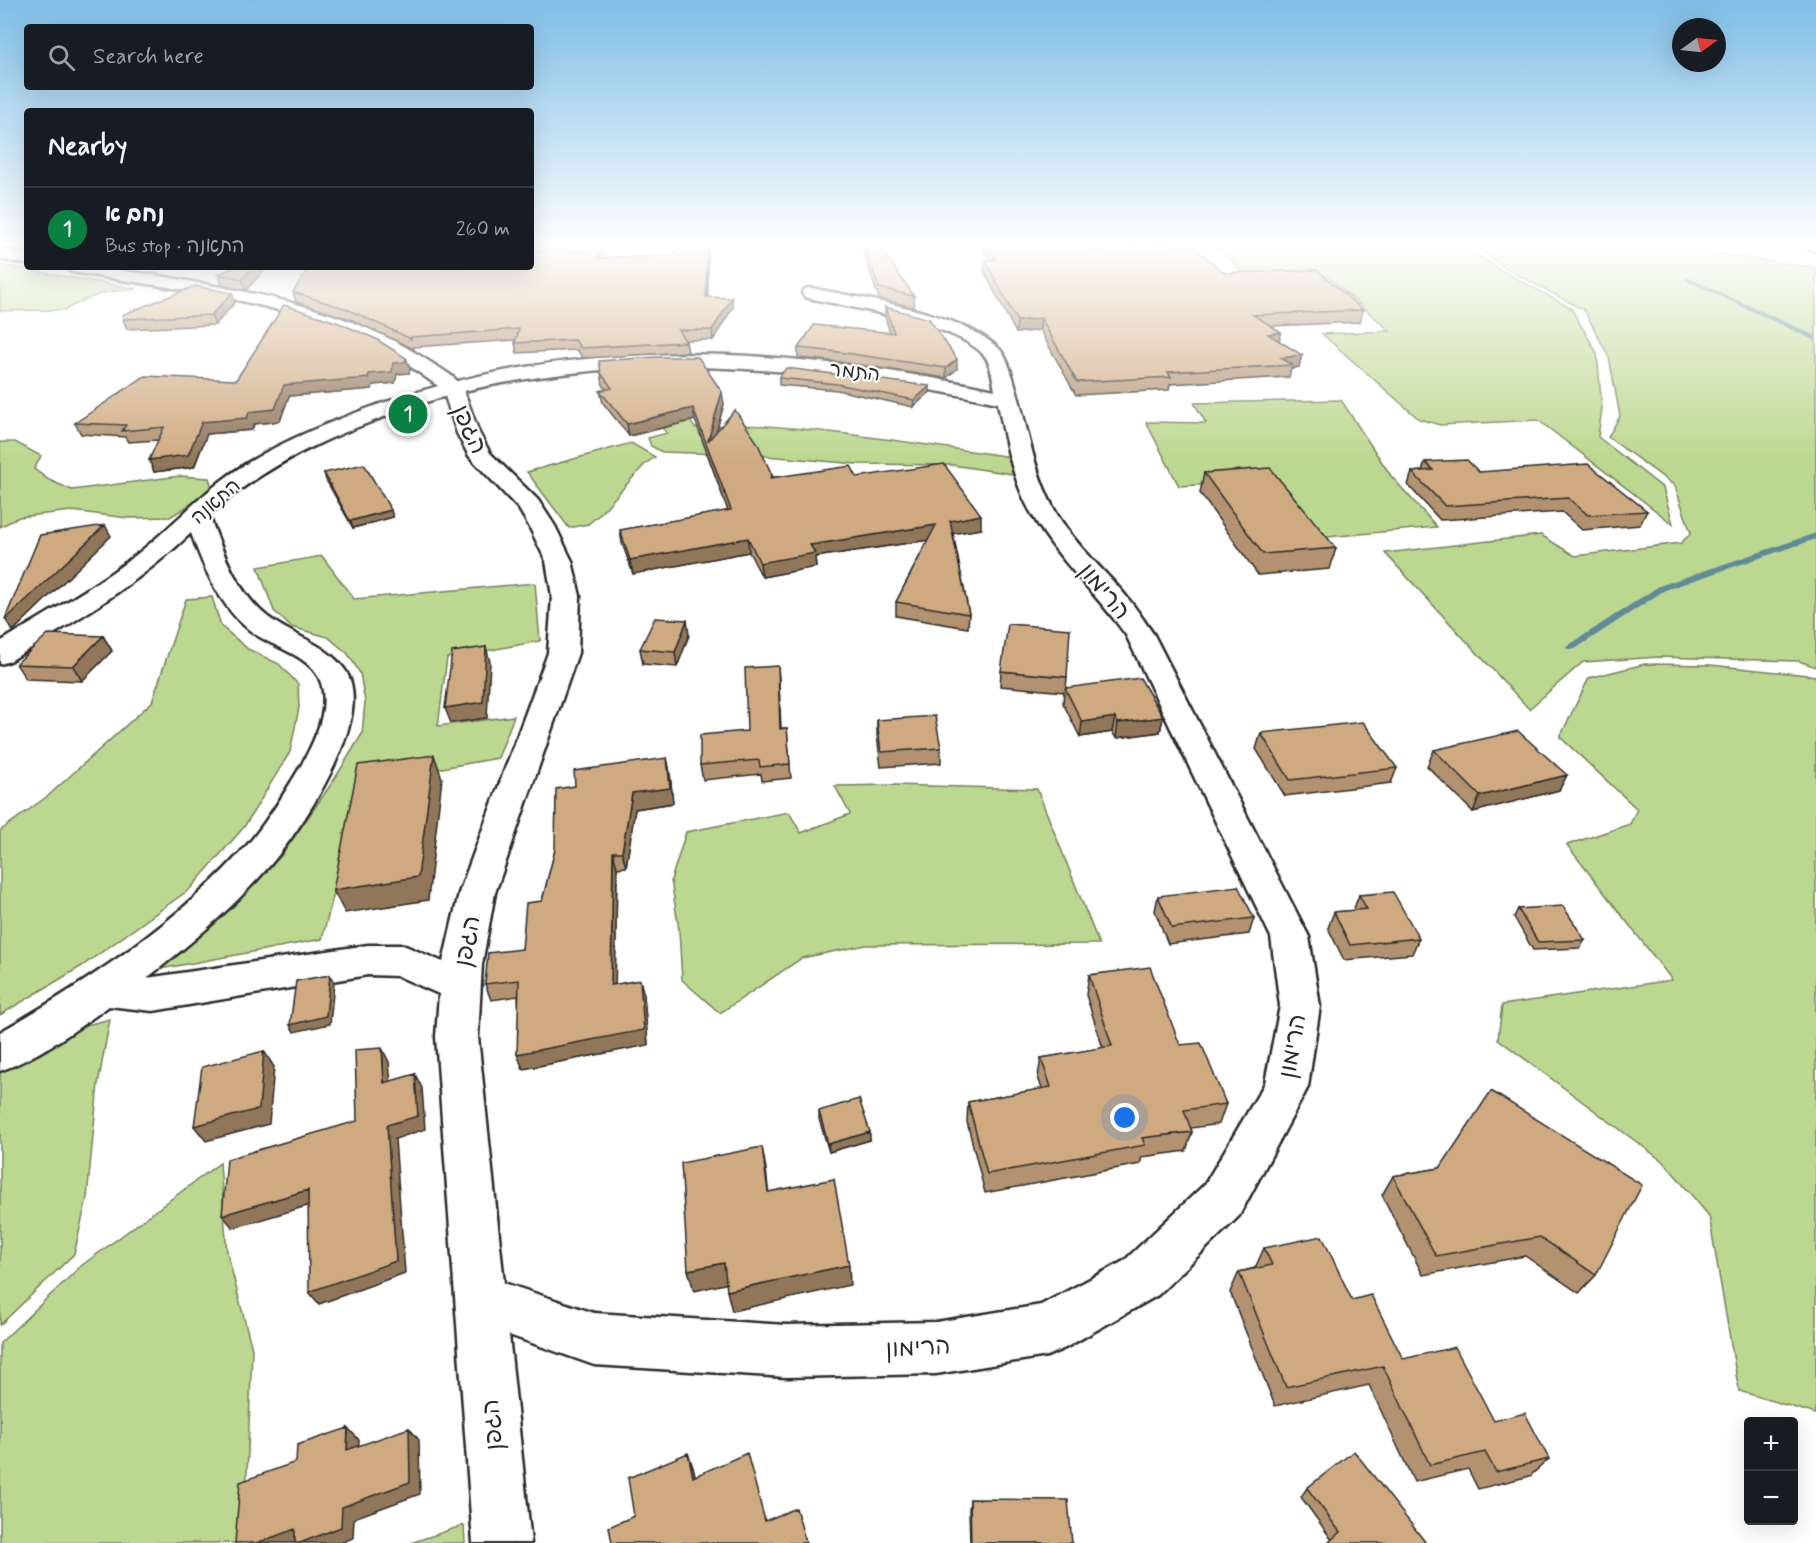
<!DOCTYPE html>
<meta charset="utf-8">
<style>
:root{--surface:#171b24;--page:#20242c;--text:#f1f3f6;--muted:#9ea1a6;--line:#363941;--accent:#0b8043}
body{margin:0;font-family:Mynerve,"Playpen Sans Hebrew",sans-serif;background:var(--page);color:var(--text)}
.controls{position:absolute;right:18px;bottom:18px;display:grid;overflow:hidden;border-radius:6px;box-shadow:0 6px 24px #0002}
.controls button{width:54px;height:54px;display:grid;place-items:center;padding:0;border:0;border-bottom:2px solid var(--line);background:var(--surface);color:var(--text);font:30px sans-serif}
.compass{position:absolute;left:1672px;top:18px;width:54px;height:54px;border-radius:50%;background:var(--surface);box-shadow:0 6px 24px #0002;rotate:75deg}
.you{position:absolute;left:1125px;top:1118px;width:21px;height:21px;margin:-15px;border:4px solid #fff;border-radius:50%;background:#1a73e8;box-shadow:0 0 0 9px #1a73e833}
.badge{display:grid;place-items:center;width:39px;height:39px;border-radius:50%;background:var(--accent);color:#fff;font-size:20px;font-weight:700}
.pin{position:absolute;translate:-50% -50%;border:3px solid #fff;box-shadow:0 2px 6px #0006}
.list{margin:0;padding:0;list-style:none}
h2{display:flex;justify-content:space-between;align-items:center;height:78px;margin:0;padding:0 24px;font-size:26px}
h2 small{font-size:20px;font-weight:400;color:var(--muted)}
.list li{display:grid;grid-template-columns:39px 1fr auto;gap:18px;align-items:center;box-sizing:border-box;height:84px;padding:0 24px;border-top:2px solid var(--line)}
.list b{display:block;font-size:22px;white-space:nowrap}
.list p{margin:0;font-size:20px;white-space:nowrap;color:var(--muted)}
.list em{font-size:20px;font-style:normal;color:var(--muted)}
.icon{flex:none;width:33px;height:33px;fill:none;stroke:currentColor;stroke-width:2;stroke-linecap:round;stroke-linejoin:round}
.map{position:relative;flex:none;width:1816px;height:1543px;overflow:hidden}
.search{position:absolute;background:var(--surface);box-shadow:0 6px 24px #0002;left:24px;top:24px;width:510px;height:66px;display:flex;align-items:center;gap:15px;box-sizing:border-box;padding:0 21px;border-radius:6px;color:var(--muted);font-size:22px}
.panel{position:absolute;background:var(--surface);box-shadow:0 6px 24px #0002;left:24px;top:108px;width:510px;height:162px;border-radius:6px}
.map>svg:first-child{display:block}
.green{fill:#bcd78f;stroke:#74815d;stroke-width:1.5}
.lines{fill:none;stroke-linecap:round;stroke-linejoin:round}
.stream{fill:#5e8a98;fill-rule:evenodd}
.minor-casing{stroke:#2b2b2b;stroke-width:5}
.major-casing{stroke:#2b2b2b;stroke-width:5}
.highway-casing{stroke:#2b2b2b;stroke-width:5}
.minor{fill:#fff;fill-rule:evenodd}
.major{fill:#fff;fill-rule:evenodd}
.highway{fill:#fff;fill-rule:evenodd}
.wall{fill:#b2926f;stroke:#2b2b2b;stroke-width:1.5}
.shaded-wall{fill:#91775a;stroke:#2b2b2b;stroke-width:1.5}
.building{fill:#cfaa81;stroke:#2b2b2b;stroke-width:1.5}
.labels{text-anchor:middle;stroke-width:4.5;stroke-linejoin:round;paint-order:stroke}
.far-street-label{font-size:20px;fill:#2b2b2b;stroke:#fff}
.street-label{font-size:24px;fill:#2b2b2b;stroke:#fff}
</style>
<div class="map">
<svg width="1816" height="1543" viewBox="0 0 1816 1543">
<rect width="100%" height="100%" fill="#fff"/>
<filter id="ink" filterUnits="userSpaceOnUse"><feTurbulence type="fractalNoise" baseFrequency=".0167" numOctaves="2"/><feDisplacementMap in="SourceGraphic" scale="12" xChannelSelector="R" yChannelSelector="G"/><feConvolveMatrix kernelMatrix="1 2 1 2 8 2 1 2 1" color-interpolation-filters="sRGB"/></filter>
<g filter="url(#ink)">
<path class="green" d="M 1206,245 L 1462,245 L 1499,269 L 1571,308 L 1597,353 L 1602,408 L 1598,437 L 1663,488 L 1673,524 L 1538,420 L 1440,425 L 1419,419 L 1322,334 L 1390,331 L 1327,276 L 1245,276 C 1233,261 1224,251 1206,245 Z
M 1472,245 L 1661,245 L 1816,268 L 1816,667 L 1799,661 L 1659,657 L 1583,662 L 1529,709 L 1385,553 L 1541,535 L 1575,556 L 1681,543 L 1691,533 L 1675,486 L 1608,437 L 1620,416 L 1609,357 L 1584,310 L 1507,269 Z
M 0,265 L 136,289 L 107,292 L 84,300 L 65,310 L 0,311 Z
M 650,369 L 695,428 C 743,422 790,427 838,433 C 896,440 954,449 1012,457 L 1013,474 L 952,465 L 857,464 L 754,455 L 662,452 L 651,446 L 648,438 L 667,433 L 645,411 Z
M 1341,400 L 1391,476 L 1437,527 L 1327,537 L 1277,481 L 1179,486 L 1146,422 L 1206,423 L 1194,403 Z
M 0,442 L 15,442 L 41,456 L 34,469 L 49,480 L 72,490 L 180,476 L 209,478 L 213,490 L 170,517 L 128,518 L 72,511 L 19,517 L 0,527 Z
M 631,443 L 655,457 L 645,464 L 599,515 L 588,524 L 569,528 L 527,472 Z
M 322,556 L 354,599 L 535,583 L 540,641 L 447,658 L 438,726 L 514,716 L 498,758 L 363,782 L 322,939 L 155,970 L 225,911 L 281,856 L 334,780 L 362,734 L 365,702 L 360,673 L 348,654 L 328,637 L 291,627 L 274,611 L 258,567 Z
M 212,597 L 221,626 L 248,649 L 279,664 L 298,684 L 299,708 L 290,752 L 244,827 L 190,889 L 82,966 L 0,1015 L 0,831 L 49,795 L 152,702 L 186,599 Z
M 1645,664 L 1710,665 L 1816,676 L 1816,1414 L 1739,1391 L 1709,1216 L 1665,1163 L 1498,1039 L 1502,1005 L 1672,980 L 1567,845 L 1630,824 L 1637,809 L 1560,737 L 1589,678 Z
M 894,785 L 1037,789 L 1099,944 L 866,945 L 802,958 L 720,1013 L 682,980 L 679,930 L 671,880 L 686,832 L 789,812 L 801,833 L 850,814 L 835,786 Z
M 110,1019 L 98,1084 L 87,1198 L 74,1254 L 0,1325 L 0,1068 L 71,1029 Z
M 220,1163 L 227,1252 L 252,1349 L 247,1475 L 240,1543 L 0,1543 L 0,1343 L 81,1266 Z
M 464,1525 L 465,1543 L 411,1543 Z"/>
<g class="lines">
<path class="stream" d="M 1687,277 L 1816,336 L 1816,341 L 1685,280 Z
M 1816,533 L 1816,539 L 1665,590 L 1575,649 L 1567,649 L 1566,647 L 1659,586 Z"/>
<defs>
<path id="minor" d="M 811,288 C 863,299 956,311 996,346 C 1003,351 1007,360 1010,369 C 1026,414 1030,464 1053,507 C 1069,538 1096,562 1119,588 C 1132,602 1143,619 1154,635 L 1309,937 L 1320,1006 L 1308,1087 L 1239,1216 L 1158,1295 L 1065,1348 L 1047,1356 L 936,1374 L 786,1377 L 594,1365 L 509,1335 L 531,1543 L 473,1543 L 436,1037 L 439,994 L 398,976 L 368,975 L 153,1011 L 109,1006 C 76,1030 39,1057 0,1071 L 0,1032 C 88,982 182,920 249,843 C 269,819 286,791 302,764 C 315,740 332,705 319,678 C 307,654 272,647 252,632 C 221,609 204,569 191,533 C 137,585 73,622 10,661 L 0,664 L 0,642 C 46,614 93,588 136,555 C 175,525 206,487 249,462 C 289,438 333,421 377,405 C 581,333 787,347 995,390 C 993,379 991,363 984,355 C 954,322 849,308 805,297 L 802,293 L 805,289 ZM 657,366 C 773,367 885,379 998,403 C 1005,440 1013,483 1033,516 C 1058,560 1097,594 1126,635 L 1271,937 L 1280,1006 L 1265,1083 L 1205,1184 L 1124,1261 L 1041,1305 L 936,1322 L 786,1325 L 594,1313 L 504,1283 L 478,1037 L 482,964 L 495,893 L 578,653 L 580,596 L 572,561 L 555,526 L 538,500 L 490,453 L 479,433 L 464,391 C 528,376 591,370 657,366 ZM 445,396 L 457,433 L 469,456 L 519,509 L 529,526 L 546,561 L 552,596 L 548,653 L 459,893 L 443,962 L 403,945 L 368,945 L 147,978 C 191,944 235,906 271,864 C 302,828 377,716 345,670 C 327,645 299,638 275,622 C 239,599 223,553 209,515 C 276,454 360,424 445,396 Z"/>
<path id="major" d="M 0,249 L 27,254 L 27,264 L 0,259 Z
M 64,267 C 111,267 157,275 204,284 C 282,298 363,317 430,362 C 441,369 455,376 462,387 L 459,391 L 452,393 L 445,391 C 424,376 403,360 380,348 C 285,300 176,289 72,272 Z"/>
<path id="highway" d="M 1804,245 L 1816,245 L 1816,251 L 1806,248 Z"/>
</defs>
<use href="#minor" class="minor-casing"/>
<use href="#major" class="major-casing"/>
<use href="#highway" class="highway-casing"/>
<use href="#minor" class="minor"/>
<use href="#major" class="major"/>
<use href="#highway" class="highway"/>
</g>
<path class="wall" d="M 684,245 L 708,245 L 708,297 L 733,307 L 713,340 L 685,340 L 686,342 L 688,352 L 583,358 L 577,350 L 517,353 L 515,343 L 516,340 L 414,347 L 414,349 L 350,319 L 296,302 L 293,292 L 602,250 L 603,258 L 671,255 Z
M 861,245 L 878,245 L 914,296 L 914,307 L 879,299 Z
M 980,245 L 1082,245 L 1087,251 L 1225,273 L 1363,310 L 1360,322 L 1271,326 L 1281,332 L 1279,340 L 1299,367 L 1291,369 L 1289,377 L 1170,384 L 1169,390 L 1076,395 L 1040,330 L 1016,333 L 984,271 L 985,260 L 989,259 Z
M 236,267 L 267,267 L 246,290 L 222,285 L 218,274 Z
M 235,302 L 215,325 L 127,329 L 123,319 Z
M 885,307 L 957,369 L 946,378 L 840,362 L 798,358 L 798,348 L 890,333 L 885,317 Z
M 406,358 L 410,369 L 409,373 L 397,374 L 395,383 L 373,385 L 372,389 L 289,396 L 280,421 L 254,424 L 252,430 L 207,434 L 194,467 L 154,472 L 158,440 L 128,442 L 125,437 L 81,434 L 75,423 L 236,380 Z
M 601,373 L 724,404 L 716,432 L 772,475 L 772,477 L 857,477 L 981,529 L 953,533 L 969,614 L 968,628 L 896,616 L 896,602 L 928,540 L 815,557 L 816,567 L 762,577 L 749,552 L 633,574 L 622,543 L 620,530 L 728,511 L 695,420 L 629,436 L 603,403 L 600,391 L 606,389 L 603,385 Z
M 779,378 L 930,392 L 913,407 L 837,390 L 779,385 Z
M 1425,462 L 1479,472 L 1647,511 L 1640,525 L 1582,530 L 1562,512 L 1440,520 L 1408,485 L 1412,472 L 1422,471 Z
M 324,473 L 393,517 L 353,528 L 326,480 Z
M 1204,473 L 1336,548 L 1330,569 L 1258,575 L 1200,493 Z
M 689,635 L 677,667 L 643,664 L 640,649 Z
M 103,636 L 112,651 L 82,681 L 26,679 L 16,664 Z
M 778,666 L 781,728 L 787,728 L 791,778 L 762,781 L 761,774 L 703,780 L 700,765 L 747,731 Z
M 1001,671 L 1067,677 L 1066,688 L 1163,717 L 1160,732 L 1116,738 L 1112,732 L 1080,737 L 1063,703 L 1064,692 L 1000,686 Z
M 877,720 L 941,748 L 941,763 L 881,767 L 877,735 Z
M 1261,733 L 1397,768 L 1391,783 L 1285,796 L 1256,749 Z
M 1434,750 L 1567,775 L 1559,790 L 1473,812 L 1427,766 Z
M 667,758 L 670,773 L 673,803 L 635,809 L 626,867 L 617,868 L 615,984 L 644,995 L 648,1045 L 523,1069 L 518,996 L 491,1000 L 485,984 L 522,949 L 542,901 L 555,850 L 575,786 Z
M 1359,895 L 1419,938 L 1412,954 L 1344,960 L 1328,928 L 1334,912 L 1353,911 Z
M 1158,896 L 1254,918 L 1249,934 L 1168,944 L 1155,911 Z
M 1518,909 L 1585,940 L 1580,948 L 1533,950 L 1514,917 Z
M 1089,975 L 1180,1045 L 1226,1104 L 1219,1124 L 1191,1128 L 1192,1132 L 1186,1151 L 1142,1157 L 1140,1164 L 985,1193 L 967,1122 L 968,1102 L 1042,1089 L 1038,1077 L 1041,1058 L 1103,1048 L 1086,995 Z
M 819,1111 L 870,1140 L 829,1152 L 819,1119 Z
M 1440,1168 L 1596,1275 L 1579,1293 L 1525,1256 L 1423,1275 L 1382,1195 L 1393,1176 Z
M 1264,1248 L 1352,1300 L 1403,1359 L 1549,1459 L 1530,1476 L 1478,1489 L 1468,1469 L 1414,1482 L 1369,1385 L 1275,1406 L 1230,1292 L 1239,1272 L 1255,1268 Z
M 1307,1488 L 1426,1543 L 1332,1540 L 1301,1497 Z
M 970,1499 L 1072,1543 L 970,1543 L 969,1510 Z"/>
<path class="shaded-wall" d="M 707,245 L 708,245 L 707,306 L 706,297 Z
M 602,250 L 604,259 L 597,258 Z
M 253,267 L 267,267 L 246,290 L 242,279 Z
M 232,293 L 235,302 L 215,325 L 211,315 Z
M 732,298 L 733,307 L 713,340 L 712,330 Z
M 1041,318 L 1040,330 L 1016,333 L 1017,321 Z
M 1281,332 L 1278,344 L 1268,334 Z
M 1302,355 L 1299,367 L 1291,369 L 1292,365 L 1281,358 Z
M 406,358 L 410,369 L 409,373 L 397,374 L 395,383 L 373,385 L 372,389 L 289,396 L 280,421 L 254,424 L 252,430 L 207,434 L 194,467 L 154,472 L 149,460 L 202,422 L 284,385 L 369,374 Z
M 957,359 L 957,369 L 946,378 L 946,368 Z
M 930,386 L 930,392 L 913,407 L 914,400 Z
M 722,392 L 724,404 L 710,454 L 708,441 Z
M 693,408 L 695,420 L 629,436 L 627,424 Z
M 391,510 L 393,517 L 353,528 L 350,521 Z
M 981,515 L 981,529 L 950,534 L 950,521 Z
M 105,525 L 111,536 L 13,631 L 5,619 Z
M 936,525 L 936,539 L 815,557 L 816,567 L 762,577 L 760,563 L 810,545 Z
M 748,538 L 749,552 L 633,574 L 630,560 Z
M 687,620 L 689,635 L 677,667 L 675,652 Z
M 103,636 L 112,651 L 82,681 L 73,666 Z
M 486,647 L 490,662 L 487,718 L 451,723 L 445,708 Z
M 778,666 L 779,680 L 781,743 L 780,729 Z
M 1115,717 L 1112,732 L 1080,737 L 1082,722 Z
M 1163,717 L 1160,732 L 1116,738 L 1118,723 Z
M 434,755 L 442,778 L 428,900 L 345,913 L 333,890 Z
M 667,758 L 670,773 L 673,803 L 635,809 L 626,867 L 622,852 L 632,793 Z
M 1567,775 L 1559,790 L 1473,812 L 1480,796 Z
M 613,852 L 617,868 L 615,1001 L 611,985 Z
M 330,975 L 334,983 L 330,1024 L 294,1032 L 290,1025 Z
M 640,980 L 644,995 L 648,1045 L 523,1069 L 517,1054 Z
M 382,1048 L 389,1062 L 392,1097 L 384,1083 Z
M 264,1051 L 274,1067 L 269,1124 L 206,1141 L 194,1126 Z
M 415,1074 L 422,1088 L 425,1129 L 395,1139 L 405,1273 L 319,1304 L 309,1292 L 387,1125 Z
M 870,1132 L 870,1140 L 829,1152 L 828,1144 Z
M 762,1147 L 766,1169 L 771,1214 L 768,1192 Z
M 308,1190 L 317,1203 L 233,1228 L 222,1215 Z
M 724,1263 L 729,1283 L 694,1291 L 688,1270 Z
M 849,1265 L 850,1285 L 732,1311 L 727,1291 Z
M 348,1428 L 359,1440 L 358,1461 L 347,1450 Z
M 409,1428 L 419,1440 L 420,1494 L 354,1518 L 353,1538 L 340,1543 L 257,1543 L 342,1507 Z
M 688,1453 L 694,1470 L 699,1493 L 693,1477 Z"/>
<path class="building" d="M 684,245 L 707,245 L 706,297 L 732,298 L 712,330 L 678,330 L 686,342 L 581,348 L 575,340 L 515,343 L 519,329 L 411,337 L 411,339 L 347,309 L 293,292 L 309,267 L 531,267 L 531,250 L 602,250 L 597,258 L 671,255 Z
M 864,245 L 878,245 L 914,296 L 879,288 Z
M 988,245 L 1082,245 L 1087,251 L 1165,245 L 1191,245 L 1225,273 L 1317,270 L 1363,310 L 1253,315 L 1281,332 L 1268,334 L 1302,355 L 1281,358 L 1292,365 L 1168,372 L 1171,377 L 1077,382 L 1041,318 L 1017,321 L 985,260 L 996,259 Z
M 236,267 L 253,267 L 242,279 L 218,274 Z
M 195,286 L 232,293 L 211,315 L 123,319 L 122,315 Z
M 284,305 L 339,323 L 376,339 L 406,358 L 405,362 L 393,363 L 392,372 L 369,374 L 368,378 L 284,385 L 275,409 L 249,412 L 247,418 L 202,422 L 188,455 L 149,460 L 164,427 L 122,431 L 126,425 L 75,423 L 145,376 L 236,380 Z
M 885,307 L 929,319 L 957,359 L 946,368 L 839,352 L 798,348 L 814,325 L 894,333 Z
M 655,357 L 698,357 L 722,392 L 708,441 L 735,410 L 757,442 L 772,475 L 770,478 L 851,466 L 857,477 L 944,464 L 981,515 L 950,521 L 969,614 L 896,602 L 936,525 L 810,545 L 815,553 L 760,563 L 748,538 L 630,560 L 620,530 L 731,510 L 693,408 L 627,424 L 600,391 L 612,388 L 601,373 L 599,361 Z
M 786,368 L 930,386 L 914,400 L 837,384 L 779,378 Z
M 1467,460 L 1479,472 L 1588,464 L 1647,511 L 1588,515 L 1568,498 L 1445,506 L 1412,472 L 1433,470 L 1425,462 Z
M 364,464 L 391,510 L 350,521 L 324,473 Z
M 1270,468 L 1336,548 L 1263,554 L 1204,473 Z
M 105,525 L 6,619 L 5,619 L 40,535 Z
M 655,618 L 687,620 L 675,652 L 640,649 Z
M 1008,624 L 1070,629 L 1067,677 L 1001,671 Z
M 48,634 L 103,636 L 73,666 L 16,664 Z
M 486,647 L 483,702 L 445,708 L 452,652 Z
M 778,666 L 780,729 L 787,728 L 790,764 L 760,767 L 759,760 L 700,765 L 700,735 L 747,731 L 745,668 Z
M 1140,678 L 1163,717 L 1118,723 L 1115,717 L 1082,722 L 1065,688 Z
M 935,716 L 941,748 L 881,752 L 877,720 Z
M 1363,722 L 1397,768 L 1290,780 L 1261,733 Z
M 1518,731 L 1567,775 L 1480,796 L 1434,750 Z
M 434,755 L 418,877 L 333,890 L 358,765 Z
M 667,758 L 670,788 L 632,793 L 622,852 L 613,852 L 611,985 L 640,980 L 644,1030 L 517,1054 L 519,980 L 485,984 L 488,953 L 522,949 L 526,903 L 542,901 L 555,850 L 556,789 L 575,786 L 574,771 Z
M 1238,886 L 1254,918 L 1172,928 L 1158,896 Z
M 1393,892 L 1419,938 L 1350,945 L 1334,912 L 1367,909 L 1359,895 Z
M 1563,906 L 1585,940 L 1538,942 L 1518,909 Z
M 1150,967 L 1180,1045 L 1201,1043 L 1226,1104 L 1184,1110 L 1192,1132 L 1142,1138 L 1145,1145 L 987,1174 L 968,1102 L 1051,1087 L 1041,1058 L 1112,1046 L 1089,975 Z
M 330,975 L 326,1016 L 290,1025 L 296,981 Z
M 382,1048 L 384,1083 L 415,1074 L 418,1116 L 387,1125 L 396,1261 L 309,1292 L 308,1190 L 222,1215 L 227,1159 L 357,1121 L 355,1050 Z
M 264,1051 L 259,1109 L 194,1126 L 202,1067 Z
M 1491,1091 L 1642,1185 L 1596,1275 L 1540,1237 L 1436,1256 L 1393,1176 L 1440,1168 Z
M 859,1099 L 870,1132 L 828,1144 L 819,1111 Z
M 762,1147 L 768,1192 L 834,1179 L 849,1265 L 727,1291 L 724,1263 L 688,1270 L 681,1163 Z
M 1322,1236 L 1352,1300 L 1371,1295 L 1403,1359 L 1455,1347 L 1494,1421 L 1525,1413 L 1549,1459 L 1496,1472 L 1485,1452 L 1430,1465 L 1383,1366 L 1286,1387 L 1239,1272 L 1272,1265 L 1264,1248 Z
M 348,1428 L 347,1450 L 409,1428 L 410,1482 L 342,1507 L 341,1527 L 300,1543 L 295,1543 L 295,1529 L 257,1543 L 235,1543 L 240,1482 L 296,1462 L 297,1445 Z
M 1354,1451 L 1426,1543 L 1328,1543 L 1340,1532 L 1307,1488 Z
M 688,1453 L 693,1477 L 747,1453 L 765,1521 L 796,1508 L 806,1543 L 612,1543 L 609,1527 L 634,1516 L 628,1478 Z
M 970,1499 L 1068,1500 L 1072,1543 L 971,1543 Z"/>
</g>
<linearGradient id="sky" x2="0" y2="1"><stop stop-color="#7ebde5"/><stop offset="0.53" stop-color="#fff"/><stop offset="1" stop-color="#fff" stop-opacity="0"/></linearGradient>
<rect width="1816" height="461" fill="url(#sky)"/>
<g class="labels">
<g class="far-street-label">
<text transform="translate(855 371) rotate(6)" y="7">התמר</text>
<text transform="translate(215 501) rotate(-41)" y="7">התאנה</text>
</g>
<g class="street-label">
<text transform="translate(470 429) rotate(65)" y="8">הגפן</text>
<text transform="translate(1105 591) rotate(50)" y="8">הרימון</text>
<text transform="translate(467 941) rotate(-79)" y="8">הגפן</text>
<text transform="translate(1292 1046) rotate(-80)" y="8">הרימון</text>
<text transform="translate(918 1347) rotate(-3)" y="8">הרימון</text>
<text transform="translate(492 1425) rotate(-95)" y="8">הגפן</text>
</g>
</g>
</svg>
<div class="controls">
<button>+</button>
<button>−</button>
</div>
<svg class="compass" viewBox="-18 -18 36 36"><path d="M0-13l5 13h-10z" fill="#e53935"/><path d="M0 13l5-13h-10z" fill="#9ea1a6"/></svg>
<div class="you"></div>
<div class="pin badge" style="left:408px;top:414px">1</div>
<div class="search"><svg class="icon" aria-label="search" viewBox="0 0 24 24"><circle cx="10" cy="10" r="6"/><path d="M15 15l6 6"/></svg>Search here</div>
<section class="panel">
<h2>Nearby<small></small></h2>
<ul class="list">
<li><span class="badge">1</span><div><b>נחם א</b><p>Bus stop · התאנה</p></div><em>260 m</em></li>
</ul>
</section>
</div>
